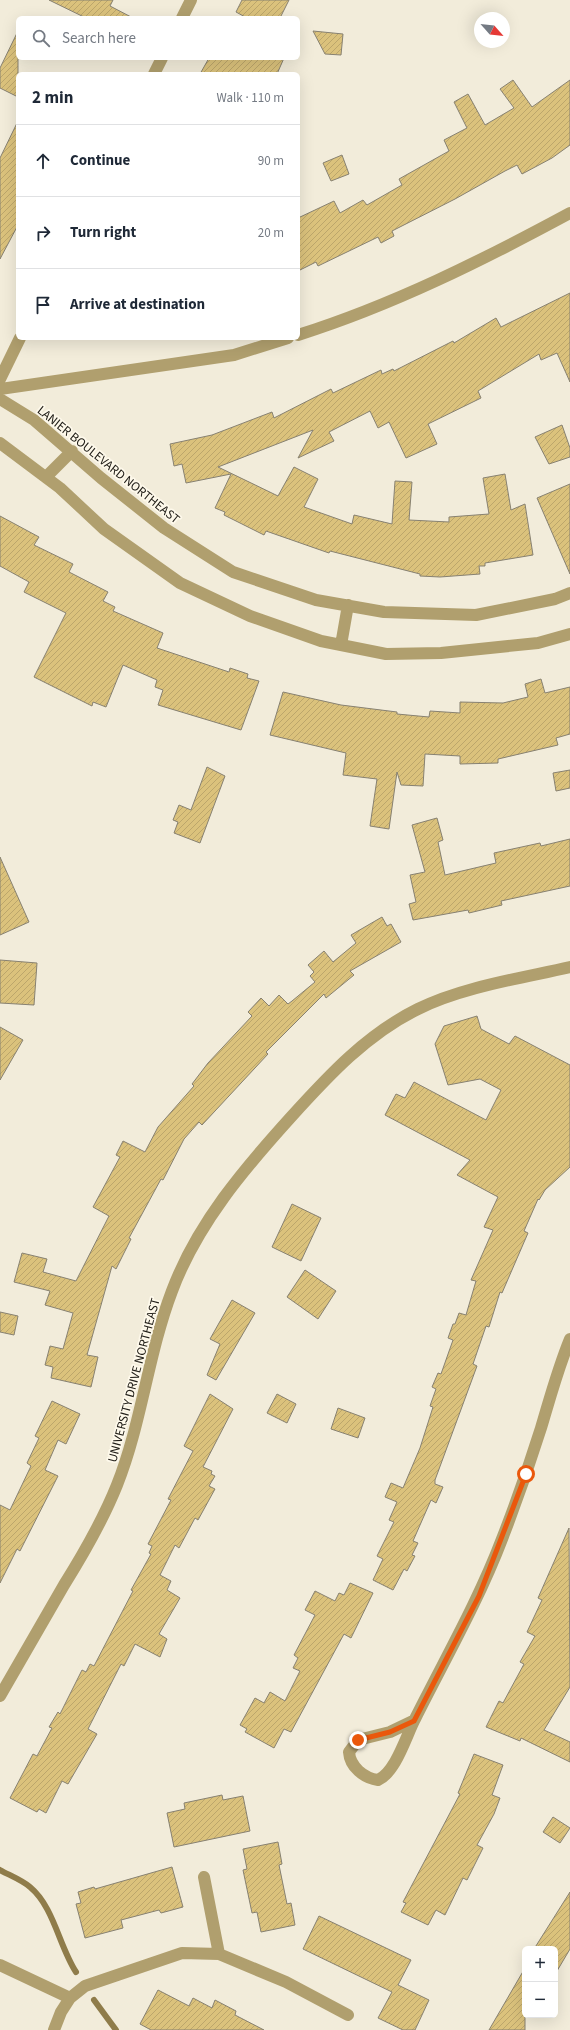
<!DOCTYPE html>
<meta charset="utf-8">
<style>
:root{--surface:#fff;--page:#f6f6f7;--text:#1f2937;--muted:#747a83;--line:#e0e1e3}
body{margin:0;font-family:"Source Sans 3",sans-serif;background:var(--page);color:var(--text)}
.controls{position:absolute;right:12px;bottom:12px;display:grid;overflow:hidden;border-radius:6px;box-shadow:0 4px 16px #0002}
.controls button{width:36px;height:36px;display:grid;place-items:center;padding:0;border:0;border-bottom:1px solid var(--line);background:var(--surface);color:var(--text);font:20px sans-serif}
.compass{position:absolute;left:474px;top:12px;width:36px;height:36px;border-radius:50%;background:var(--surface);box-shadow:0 4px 16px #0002;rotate:117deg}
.stop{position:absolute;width:12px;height:12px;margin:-9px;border:3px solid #ea580c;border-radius:50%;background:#fff}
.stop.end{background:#ea580c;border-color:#fff;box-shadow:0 1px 4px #0008}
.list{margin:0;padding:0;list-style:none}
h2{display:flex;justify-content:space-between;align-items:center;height:52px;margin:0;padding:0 16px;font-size:17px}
h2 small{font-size:13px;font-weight:400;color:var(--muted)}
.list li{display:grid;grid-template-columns:26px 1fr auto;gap:12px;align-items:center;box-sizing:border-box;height:72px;padding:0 16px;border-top:1px solid var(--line)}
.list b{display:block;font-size:15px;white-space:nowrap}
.list em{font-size:13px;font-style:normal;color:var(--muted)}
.icon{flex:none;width:22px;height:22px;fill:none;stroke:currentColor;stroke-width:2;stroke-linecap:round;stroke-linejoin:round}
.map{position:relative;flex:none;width:570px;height:2030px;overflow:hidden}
.search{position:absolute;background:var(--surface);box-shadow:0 4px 16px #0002;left:16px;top:16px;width:284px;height:44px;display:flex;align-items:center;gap:10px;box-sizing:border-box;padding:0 14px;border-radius:6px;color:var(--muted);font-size:15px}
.panel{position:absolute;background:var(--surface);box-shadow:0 4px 16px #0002;left:16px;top:72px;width:284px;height:268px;border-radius:6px}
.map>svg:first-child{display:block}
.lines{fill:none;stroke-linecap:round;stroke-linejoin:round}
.stream{stroke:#8f7c4a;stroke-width:6}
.building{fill:url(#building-hatch);stroke:#878171}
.minor{stroke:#b09f6e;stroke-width:12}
.route{stroke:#ea580c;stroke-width:5}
.labels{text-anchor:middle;stroke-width:3.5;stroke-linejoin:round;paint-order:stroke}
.street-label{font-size:13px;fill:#23201a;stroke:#fef9eb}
</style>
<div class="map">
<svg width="570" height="2030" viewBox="0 0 570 2030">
<defs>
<pattern id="building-hatch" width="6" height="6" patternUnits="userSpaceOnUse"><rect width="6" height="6" fill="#dbc27c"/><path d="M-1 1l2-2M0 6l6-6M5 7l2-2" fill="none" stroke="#bca66b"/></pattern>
</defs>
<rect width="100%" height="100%" fill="#f2ecda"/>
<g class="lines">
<path class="stream" d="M 0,1870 C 9,1875 22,1880 30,1887 C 54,1907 59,1946 76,1972
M 94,2000 L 116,2030"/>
</g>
<path class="building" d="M 49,0 L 113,0 L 110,6 L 133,18 L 86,18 Z
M 242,0 L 289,0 L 280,18 L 247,18 L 236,12 Z
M 18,31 L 18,97 L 0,88 L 0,68 Z
M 313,31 L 343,34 L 341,55 L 325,54 Z
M 209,58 L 284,58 L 277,74 L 200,74 Z
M 513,80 L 532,107 L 570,80 L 570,145 L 552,158 L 522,174 L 517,165 L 505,171 L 455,199 L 392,231 L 394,236 L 381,243 L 378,237 L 318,266 L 316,262 L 298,271 L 298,218 L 334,201 L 340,213 L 363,200 L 367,205 L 402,185 L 399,179 L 449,151 L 444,140 L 467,128 L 454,102 L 468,94 L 485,125 L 514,108 L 500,89 Z
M 18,121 L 18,225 L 0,259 L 0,158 Z
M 342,155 L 349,174 L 331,181 L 323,163 Z
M 570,293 L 570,382 L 557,353 L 541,360 L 539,354 L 478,391 L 481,398 L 428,424 L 437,444 L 406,458 L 389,422 L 378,428 L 370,411 L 329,432 L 334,441 L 298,458 L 313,430 L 218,467 L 278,496 L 294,467 L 318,479 L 304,507 L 352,524 L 354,515 L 392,524 L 395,481 L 412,482 L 409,520 L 449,522 L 449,517 L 489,514 L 483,478 L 505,474 L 511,510 L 525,504 L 533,555 L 485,563 L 485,566 L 479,566 L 480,574 L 440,577 L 420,576 L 420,574 L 330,551 L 329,553 L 266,531 L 264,535 L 224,515 L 225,512 L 215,508 L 231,474 L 186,483 L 182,464 L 174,466 L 170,444 L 212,435 L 272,412 L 274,418 L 331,389 L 333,393 L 381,370 L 382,374 L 393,369 L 394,371 L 453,341 L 454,343 L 496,318 L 501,327 Z
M 562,425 L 570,448 L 570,457 L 549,464 L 535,437 Z
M 570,484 L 570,574 L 537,498 Z
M 0,516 L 39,537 L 34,545 L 73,564 L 69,572 L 108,592 L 103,601 L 115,607 L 113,611 L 163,633 L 157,648 L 229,672 L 230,668 L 248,674 L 247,678 L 259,681 L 241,730 L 158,705 L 163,690 L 155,687 L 157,680 L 123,665 L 106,707 L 93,702 L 92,706 L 34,677 L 66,613 L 24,592 L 29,582 L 0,566 Z
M 541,679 L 545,693 L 570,687 L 570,734 L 556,738 L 558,745 L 498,759 L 498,763 L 460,764 L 460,756 L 425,754 L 423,786 L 401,785 L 397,772 L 389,829 L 370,826 L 377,779 L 343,775 L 346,753 L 270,735 L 283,692 L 341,705 L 397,712 L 397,714 L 429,717 L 430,711 L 460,713 L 460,702 L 503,703 L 528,697 L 525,684 Z
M 207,767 L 225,776 L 200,843 L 174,833 L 178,822 L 173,820 L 179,805 L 191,810 Z
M 570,770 L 570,788 L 556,791 L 553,773 Z
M 437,818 L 443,840 L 438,842 L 445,875 L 496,863 L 494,853 L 540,843 L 541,846 L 570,839 L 570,886 L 501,901 L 502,905 L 469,913 L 468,910 L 413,920 L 409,904 L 416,902 L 410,875 L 425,872 L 412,825 Z
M 0,857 L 29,922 L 0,935 Z
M 382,917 L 387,926 L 391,924 L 401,942 L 350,971 L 354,975 L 326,998 L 324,994 L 266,1052 L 268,1054 L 202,1125 L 199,1122 L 184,1139 L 163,1180 L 161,1179 L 129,1238 L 131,1239 L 116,1269 L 112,1266 L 87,1355 L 98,1357 L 91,1387 L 51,1378 L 53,1367 L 45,1365 L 50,1346 L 63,1349 L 73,1313 L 45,1305 L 50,1291 L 14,1282 L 22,1253 L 47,1259 L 43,1272 L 76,1281 L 109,1216 L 93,1207 L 120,1157 L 116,1155 L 123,1141 L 145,1152 L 158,1127 L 194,1086 L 192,1084 L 208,1063 L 252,1016 L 248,1012 L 261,998 L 269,1006 L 279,995 L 288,1004 L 292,1001 L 315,982 L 310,976 L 314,972 L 308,965 L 324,951 L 333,962 L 356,943 L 351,935 Z
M 0,960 L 37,963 L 34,1005 L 0,1003 Z
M 477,1016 L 481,1029 L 509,1044 L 515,1036 L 570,1065 L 570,1167 L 545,1190 L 539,1200 L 538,1199 L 524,1231 L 528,1233 L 502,1293 L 500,1292 L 489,1327 L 486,1326 L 473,1364 L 477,1366 L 435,1480 L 435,1484 L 443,1487 L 436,1503 L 431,1500 L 413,1541 L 418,1543 L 412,1555 L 415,1556 L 407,1571 L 404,1569 L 393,1590 L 373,1580 L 383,1559 L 377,1556 L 394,1522 L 389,1520 L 397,1502 L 385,1497 L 391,1483 L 403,1488 L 420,1448 L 433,1407 L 430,1406 L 436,1389 L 432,1387 L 438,1373 L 441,1374 L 453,1340 L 448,1338 L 453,1324 L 455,1324 L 459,1313 L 466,1315 L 476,1281 L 471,1280 L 493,1230 L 484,1227 L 498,1197 L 457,1175 L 470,1160 L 385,1115 L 396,1094 L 405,1098 L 414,1082 L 486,1120 L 501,1090 L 480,1079 L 448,1085 L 435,1044 L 444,1026 Z
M 0,1027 L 23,1040 L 0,1080 Z
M 292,1204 L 321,1218 L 301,1261 L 272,1247 Z
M 305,1270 L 336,1291 L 318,1319 L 287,1297 Z
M 232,1300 L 255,1313 L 216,1380 L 207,1375 L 220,1344 L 210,1339 Z
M 0,1312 L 18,1316 L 14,1335 L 0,1332 Z
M 210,1394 L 233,1409 L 203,1467 L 212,1471 L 211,1474 L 215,1476 L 209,1486 L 215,1489 L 198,1520 L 195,1518 L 179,1548 L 175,1545 L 160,1575 L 171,1581 L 167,1590 L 180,1598 L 159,1634 L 167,1639 L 160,1657 L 135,1644 L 124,1666 L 121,1664 L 88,1729 L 97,1734 L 68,1784 L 62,1781 L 46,1813 L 39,1809 L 37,1812 L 10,1798 L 33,1754 L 37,1756 L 52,1728 L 49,1727 L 58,1712 L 60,1714 L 82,1670 L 86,1672 L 90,1664 L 94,1666 L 133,1591 L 131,1590 L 151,1554 L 149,1553 L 152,1546 L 148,1544 L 171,1500 L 168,1499 L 193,1451 L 184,1446 Z
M 277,1394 L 296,1404 L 287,1423 L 267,1413 Z
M 52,1401 L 80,1414 L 66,1444 L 58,1440 L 45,1470 L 58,1476 L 20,1551 L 17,1549 L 0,1583 L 0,1505 L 10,1510 L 31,1466 L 27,1463 L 39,1438 L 35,1436 Z
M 338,1408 L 365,1418 L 358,1438 L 331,1429 Z
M 569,1528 L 570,1687 L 544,1730 L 570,1742 L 570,1762 L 521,1738 L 520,1741 L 486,1727 L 499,1701 L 503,1703 L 524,1664 L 520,1662 L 535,1636 L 527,1632 L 542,1600 L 538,1598 Z
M 350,1583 L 373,1593 L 351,1638 L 344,1634 L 291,1732 L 284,1729 L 274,1748 L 245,1732 L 247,1729 L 240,1725 L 255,1698 L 264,1703 L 270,1692 L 285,1701 L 300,1671 L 293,1668 L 298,1658 L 294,1655 L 315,1615 L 305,1610 L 315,1591 L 335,1601 L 339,1593 L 344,1595 Z
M 474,1754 L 503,1765 L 492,1795 L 500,1798 L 494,1814 L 477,1845 L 483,1848 L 467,1880 L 463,1878 L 445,1915 L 436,1910 L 428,1925 L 401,1912 L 406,1903 L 403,1902 L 460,1794 L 458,1793 Z
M 222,1795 L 223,1800 L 243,1796 L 250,1831 L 174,1847 L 167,1813 L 185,1809 L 184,1803 Z
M 553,1817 L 570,1828 L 560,1843 L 543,1832 Z
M 278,1842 L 282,1864 L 279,1865 L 287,1904 L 291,1903 L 295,1925 L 261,1932 L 257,1912 L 252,1913 L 243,1870 L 247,1869 L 243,1849 Z
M 172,1867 L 183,1907 L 161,1913 L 159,1910 L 121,1920 L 123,1928 L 85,1938 L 76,1904 L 81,1903 L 78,1892 L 94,1887 L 95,1889 Z
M 570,1892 L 570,1949 L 557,1971 L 555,1969 L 555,1949 L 534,1949 Z
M 319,1916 L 411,1960 L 398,1985 L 429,2000 L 415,2030 L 403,2030 L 378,2018 L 392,1992 L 303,1949 Z
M 525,1968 L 525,2030 L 489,2030 Z
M 158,1990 L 189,2006 L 193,1998 L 212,2008 L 215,2000 L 236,2011 L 235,2015 L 264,2030 L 151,2030 L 140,2024 Z"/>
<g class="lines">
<path class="minor" d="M 182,18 L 191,0
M 154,74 L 162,58
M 298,335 C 393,305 483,260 570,213
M 0,379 L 20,338
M 0,389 L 234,355 L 288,338
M 0,399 L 34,420 L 101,478 L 164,528 L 233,572 L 316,600 L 384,612 L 476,615 L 555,599 L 570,593
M 0,443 L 60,488 L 104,529 L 180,583 L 250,616 L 321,641 L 386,654 L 441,653 L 538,643 L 570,634
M 46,477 L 72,451
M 341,645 L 348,605
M 0,1696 C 21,1659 43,1622 64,1585 C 84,1553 103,1520 117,1485 C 142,1422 148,1354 172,1291 C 197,1224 244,1169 291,1117 C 329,1075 367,1034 418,1009 C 462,987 522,978 570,967
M 413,1721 L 390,1732 L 358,1740 L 349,1752 C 350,1767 364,1778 378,1780 C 396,1772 406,1736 415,1719 C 445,1659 478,1602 502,1539 C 516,1503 529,1466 541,1428 C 550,1398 558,1368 570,1339
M 204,1877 L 219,1954
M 0,1965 L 70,1998
M 54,2030 L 61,2012 L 70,1998 L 85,1986 L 182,1953 L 219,1954 L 286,1982 L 348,2015"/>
</g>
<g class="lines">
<path class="route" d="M 358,1740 L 390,1732 L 414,1721 L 479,1596 L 526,1474"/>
</g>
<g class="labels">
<g class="street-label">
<text transform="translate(109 464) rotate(39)" y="5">LANIER BOULEVARD NORTHEAST</text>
<text transform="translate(133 1380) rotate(-75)" y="5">UNIVERSITY DRIVE NORTHEAST</text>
</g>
</g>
</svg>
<div class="controls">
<button>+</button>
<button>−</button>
</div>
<svg class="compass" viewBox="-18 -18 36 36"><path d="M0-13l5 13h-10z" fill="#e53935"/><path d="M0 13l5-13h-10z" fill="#747a83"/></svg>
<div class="stop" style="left:526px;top:1474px"></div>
<div class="stop end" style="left:358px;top:1740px"></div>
<div class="search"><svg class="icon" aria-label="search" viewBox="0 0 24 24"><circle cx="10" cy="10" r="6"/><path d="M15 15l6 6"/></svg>Search here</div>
<section class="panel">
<h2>2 min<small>Walk · 110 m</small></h2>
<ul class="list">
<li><svg class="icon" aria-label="ahead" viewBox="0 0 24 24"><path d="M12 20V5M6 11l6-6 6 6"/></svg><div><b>Continue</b></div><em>90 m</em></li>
<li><svg class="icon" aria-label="right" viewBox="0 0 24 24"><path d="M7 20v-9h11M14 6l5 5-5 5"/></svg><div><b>Turn right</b></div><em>20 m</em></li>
<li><svg class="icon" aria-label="arrive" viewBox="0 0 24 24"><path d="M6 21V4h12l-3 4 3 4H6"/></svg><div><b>Arrive at destination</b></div></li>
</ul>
</section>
</div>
